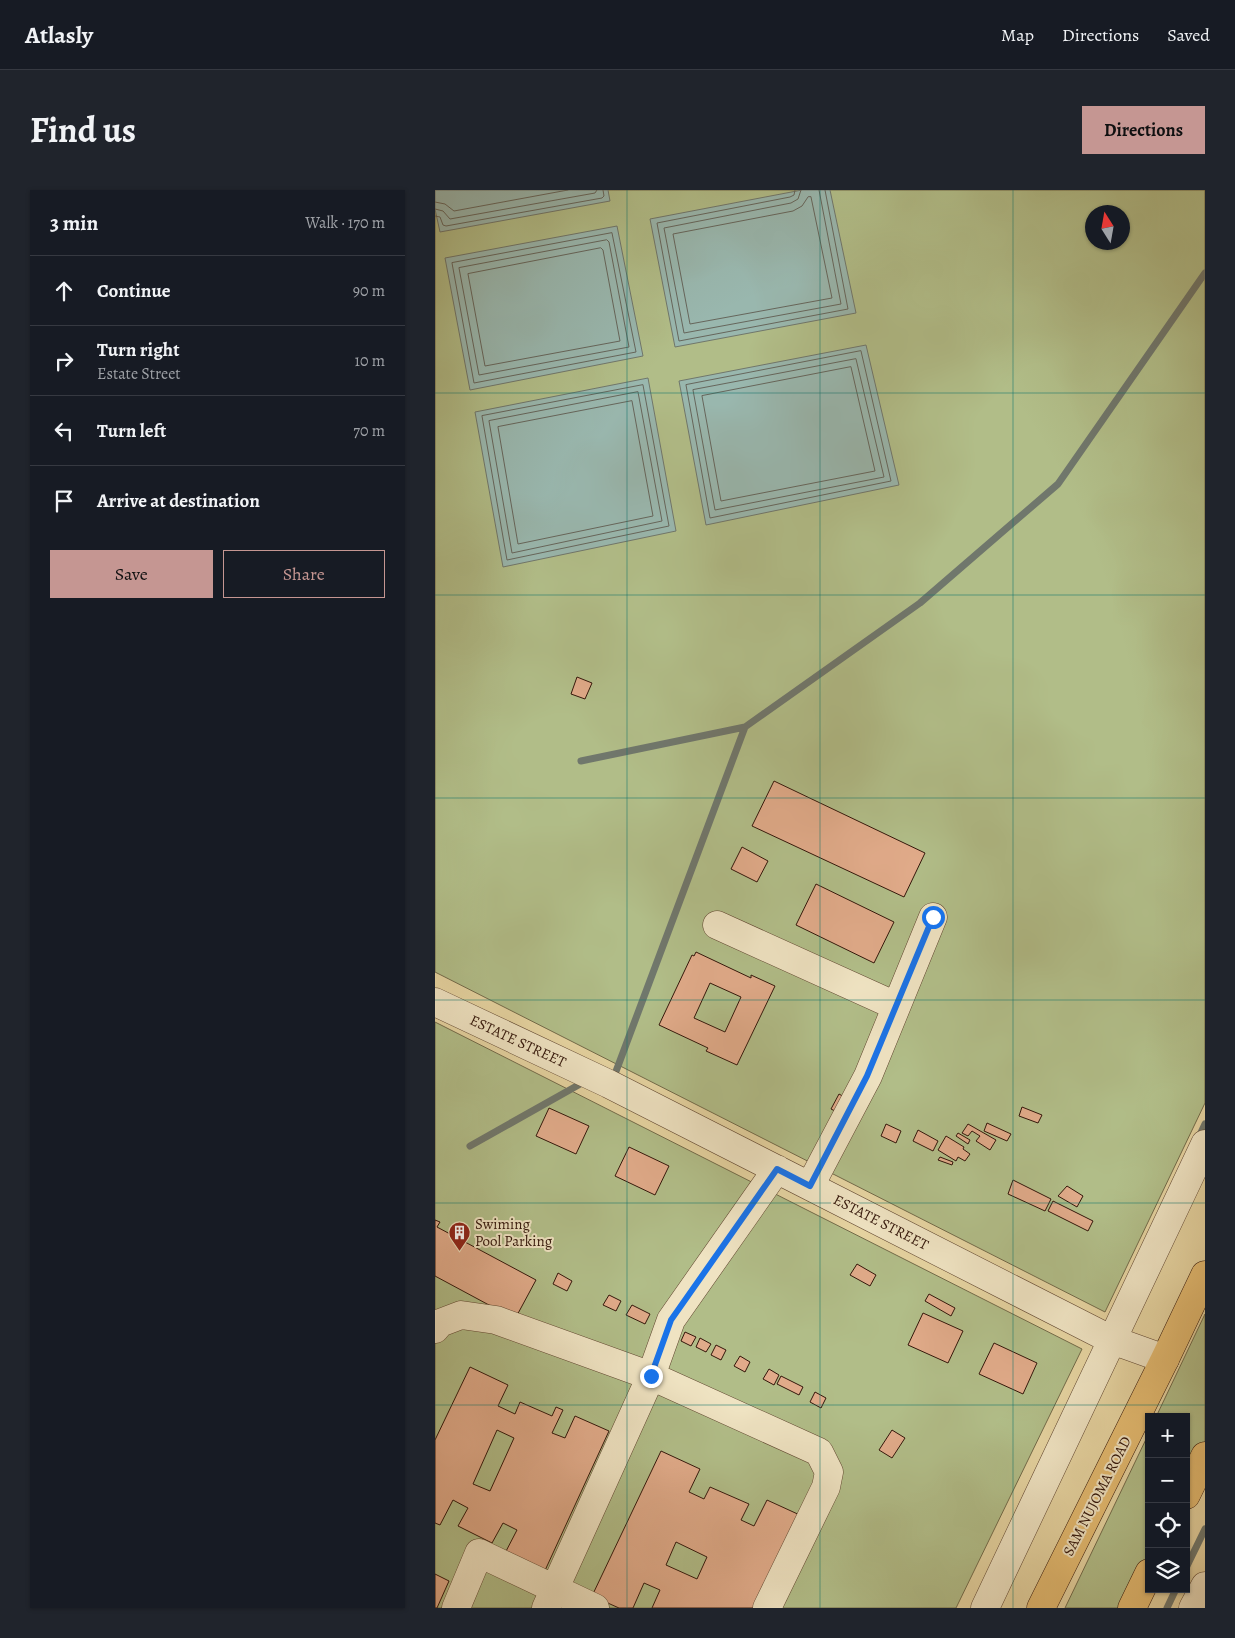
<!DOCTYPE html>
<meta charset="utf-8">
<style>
:root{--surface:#171b24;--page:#20242c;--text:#f1f3f6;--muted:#9ea1a6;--line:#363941;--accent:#c59692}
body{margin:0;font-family:Alegreya,serif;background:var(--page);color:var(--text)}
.controls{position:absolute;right:15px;bottom:15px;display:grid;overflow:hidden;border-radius:0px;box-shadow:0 1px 4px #0004}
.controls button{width:45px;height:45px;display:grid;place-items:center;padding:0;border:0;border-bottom:1px solid var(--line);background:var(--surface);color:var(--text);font:25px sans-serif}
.compass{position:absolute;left:650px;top:15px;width:45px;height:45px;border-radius:50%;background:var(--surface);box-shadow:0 1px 4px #0004;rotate:349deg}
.stop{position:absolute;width:15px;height:15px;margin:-11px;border:4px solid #1a73e8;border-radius:50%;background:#fff}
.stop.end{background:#1a73e8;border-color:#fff;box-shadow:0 1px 5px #0008}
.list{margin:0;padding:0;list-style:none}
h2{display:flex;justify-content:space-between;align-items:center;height:65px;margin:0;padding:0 20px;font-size:21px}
h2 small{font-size:16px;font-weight:400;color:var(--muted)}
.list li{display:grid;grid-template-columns:32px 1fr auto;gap:15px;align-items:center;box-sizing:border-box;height:70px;padding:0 20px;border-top:1px solid var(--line)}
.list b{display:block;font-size:19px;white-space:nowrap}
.list p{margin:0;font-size:16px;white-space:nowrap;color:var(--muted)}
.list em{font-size:16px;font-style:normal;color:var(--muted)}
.actions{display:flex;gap:10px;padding:15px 20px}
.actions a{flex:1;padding:11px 0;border:1px solid var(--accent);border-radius:0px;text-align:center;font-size:18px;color:var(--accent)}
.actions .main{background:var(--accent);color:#111}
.icon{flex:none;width:28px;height:28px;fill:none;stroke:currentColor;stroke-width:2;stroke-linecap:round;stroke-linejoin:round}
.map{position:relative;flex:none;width:770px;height:1418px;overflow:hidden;border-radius:0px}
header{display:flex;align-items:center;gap:30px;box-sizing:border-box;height:70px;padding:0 25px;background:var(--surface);border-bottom:1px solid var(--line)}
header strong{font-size:24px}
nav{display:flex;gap:28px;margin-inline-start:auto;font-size:18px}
.intro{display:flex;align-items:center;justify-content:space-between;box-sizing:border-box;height:120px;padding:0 30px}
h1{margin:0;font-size:35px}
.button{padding:12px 22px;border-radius:0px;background:var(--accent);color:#111;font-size:18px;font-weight:700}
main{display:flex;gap:30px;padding:0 30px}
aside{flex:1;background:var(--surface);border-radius:0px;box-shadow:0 1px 4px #0004}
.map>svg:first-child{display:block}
.green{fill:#b1bd88;stroke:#726a49;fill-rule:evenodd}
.water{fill:#99b7ae;stroke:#70776c}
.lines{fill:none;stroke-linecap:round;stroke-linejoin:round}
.shore{stroke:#66665c;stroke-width:1}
.stream{stroke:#70776c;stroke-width:7}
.building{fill:#e1ab8a;stroke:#33160a;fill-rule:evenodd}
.minor-casing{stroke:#604630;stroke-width:29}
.major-casing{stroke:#33160a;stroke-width:29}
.minor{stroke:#efe3c2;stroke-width:28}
.major{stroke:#e3ba70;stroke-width:28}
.route{stroke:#1a73e8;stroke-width:6}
.grid{fill:none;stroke:#0f766e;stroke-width:1;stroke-opacity:0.55}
.labels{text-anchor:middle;stroke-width:4;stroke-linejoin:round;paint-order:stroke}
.street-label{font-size:15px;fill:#33160a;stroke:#efe3c2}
.poi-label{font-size:15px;fill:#33160a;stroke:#efe3c2;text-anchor:start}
</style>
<header>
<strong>Atlasly</strong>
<nav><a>Map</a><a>Directions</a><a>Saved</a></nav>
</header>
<div class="intro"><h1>Find us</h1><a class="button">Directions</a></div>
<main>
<aside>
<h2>3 min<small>Walk · 170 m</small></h2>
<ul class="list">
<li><svg class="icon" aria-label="ahead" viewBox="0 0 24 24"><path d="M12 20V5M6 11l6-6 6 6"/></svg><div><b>Continue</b></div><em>90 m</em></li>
<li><svg class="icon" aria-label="right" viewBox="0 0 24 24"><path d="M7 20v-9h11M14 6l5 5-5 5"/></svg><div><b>Turn right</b><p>Estate Street</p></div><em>10 m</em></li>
<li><svg class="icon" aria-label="left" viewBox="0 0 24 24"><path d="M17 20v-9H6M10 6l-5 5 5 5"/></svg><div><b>Turn left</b></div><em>70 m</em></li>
<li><svg class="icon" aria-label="arrive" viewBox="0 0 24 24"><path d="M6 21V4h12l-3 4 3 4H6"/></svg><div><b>Arrive at destination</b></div></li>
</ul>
<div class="actions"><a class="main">Save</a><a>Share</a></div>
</aside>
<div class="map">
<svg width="770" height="1418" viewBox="0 0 770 1418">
<rect width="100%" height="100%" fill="#e6d4a1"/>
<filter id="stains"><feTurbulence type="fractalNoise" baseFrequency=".004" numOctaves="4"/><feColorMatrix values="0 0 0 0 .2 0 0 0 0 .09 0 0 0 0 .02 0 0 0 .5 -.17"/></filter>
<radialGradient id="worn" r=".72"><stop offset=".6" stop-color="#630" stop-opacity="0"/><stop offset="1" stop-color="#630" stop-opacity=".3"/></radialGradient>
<path class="green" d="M 0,0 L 770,0 L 770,913 L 670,1122 L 0,782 ZM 658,22 L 688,22 L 688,52 L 658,52 Z
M 0,832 L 647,1159 L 521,1418 L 0,1418 Z
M 770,1124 L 770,1274 L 751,1313 L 751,1227 L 721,1227 Z
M 714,1243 L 714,1392 L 702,1418 L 630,1418 Z"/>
<path class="water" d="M 0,0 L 173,0 L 175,11 L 5,42 L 0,19 Z
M 367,0 L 395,0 L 421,123 L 240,157 L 215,29 Z
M 182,36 L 208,166 L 35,200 L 10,68 Z
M 431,155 L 464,295 L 271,335 L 244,191 Z
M 213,188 L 241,341 L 68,377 L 40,222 Z"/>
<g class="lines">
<path class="shore" d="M 360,0 L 359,5 L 355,7 L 222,33 L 244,151 L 413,119 L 390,0
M 366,0 L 363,9 L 356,13 L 229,38 L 249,143 L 406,114 L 384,0
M 376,7 L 397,108 L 255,134 L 238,44 L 358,21 L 367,16 L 373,7 Z
M 0,12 L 10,14 L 19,21 L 133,0
M 0,19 L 8,21 L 15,29 L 160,3 L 162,0
M 0,26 L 5,27 L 8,35 L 11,36 L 167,8 L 169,6 L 168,0
M 177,43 L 201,162 L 39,193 L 17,73 Z
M 172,50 L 174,52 L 194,157 L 44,185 L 24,78 Z
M 166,58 L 168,60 L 185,151 L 50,176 L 33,84 Z
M 426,161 L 456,291 L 275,328 L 251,195 Z
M 421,169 L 449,287 L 280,320 L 258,200 Z
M 416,177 L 440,281 L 286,311 L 267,206 Z
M 208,195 L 234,336 L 72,370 L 47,226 Z
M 203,202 L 227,331 L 77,363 L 54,231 Z
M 197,211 L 218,326 L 83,354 L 63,237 Z"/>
<path class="stream" d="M 146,571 L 310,537 L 485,413 L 623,294 L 770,83
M 180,884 L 310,537
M 763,949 L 770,934
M 35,956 L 147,893
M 751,1378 L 770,1339
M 732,1418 L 741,1399"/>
</g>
<path class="building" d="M 142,487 L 157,493 L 150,509 L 136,504 Z
M 339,591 L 490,663 L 469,707 L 317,636 Z
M 307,657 L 333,671 L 322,692 L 296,679 Z
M 381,694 L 459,732 L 439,773 L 361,735 Z
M 261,762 L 316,788 L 316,785 L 340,796 L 302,875 L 271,861 L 273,858 L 224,835 L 257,765 L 259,766 ZM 275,793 L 306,807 L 290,842 L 259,828 Z
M 404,904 L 411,908 L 404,923 L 396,919 Z
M 587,917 L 607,925 L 603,933 L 584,926 Z
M 114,918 L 154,936 L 141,964 L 101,946 Z
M 552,933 L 576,944 L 572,951 L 549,941 Z
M 451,934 L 466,941 L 461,953 L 446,946 Z
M 533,934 L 561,950 L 555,960 L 541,951 L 545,946 L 537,941 L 533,946 L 527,943 Z
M 483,940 L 503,951 L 498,961 L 478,951 Z
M 523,943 L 535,950 L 533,954 L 521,946 Z
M 511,946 L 529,957 L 528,959 L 535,964 L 530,971 L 523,967 L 521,971 L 503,960 Z
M 194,957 L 234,976 L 220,1005 L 180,986 Z
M 505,967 L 518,972 L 517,975 L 503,970 Z
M 578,990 L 616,1009 L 610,1021 L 573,1004 Z
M 632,996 L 648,1006 L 642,1017 L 623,1006 Z
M 618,1011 L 658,1031 L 653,1041 L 613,1021 Z
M 0,1030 L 5,1032 L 2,1037 L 101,1090 L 80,1129 L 0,1086 Z
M 422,1074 L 441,1085 L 435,1096 L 415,1085 Z
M 123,1083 L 137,1091 L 132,1101 L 118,1094 Z
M 494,1104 L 520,1118 L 516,1126 L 490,1111 Z
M 174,1105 L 186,1111 L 181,1121 L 168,1115 Z
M 197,1115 L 215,1124 L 210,1134 L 191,1125 Z
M 488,1123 L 528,1141 L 513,1173 L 473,1155 Z
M 250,1142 L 261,1147 L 256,1156 L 246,1151 Z
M 265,1148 L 276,1154 L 271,1162 L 261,1157 Z
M 559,1153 L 602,1173 L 588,1204 L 544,1184 Z
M 281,1155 L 291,1160 L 286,1170 L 276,1165 Z
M 305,1166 L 315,1172 L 310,1182 L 299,1176 Z
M 35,1177 L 73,1195 L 63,1216 L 80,1224 L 85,1212 L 117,1226 L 121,1217 L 128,1220 L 117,1243 L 130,1248 L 140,1226 L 174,1241 L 107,1387 L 68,1367 L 82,1340 L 68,1333 L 57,1353 L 23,1336 L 33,1318 L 18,1310 L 5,1335 L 0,1333 L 0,1250 ZM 62,1240 L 79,1248 L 55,1301 L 38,1294 Z
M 334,1179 L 344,1185 L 339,1195 L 328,1189 Z
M 346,1186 L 368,1197 L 364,1205 L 342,1194 Z
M 380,1202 L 391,1208 L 386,1218 L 375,1212 Z
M 457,1240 L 470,1248 L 457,1268 L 444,1260 Z
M 226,1261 L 265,1279 L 254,1302 L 269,1309 L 275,1297 L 314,1314 L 306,1330 L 319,1336 L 332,1310 L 367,1326 L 324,1418 L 217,1418 L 225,1400 L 209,1393 L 198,1418 L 184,1418 L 157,1406 ZM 241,1352 L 272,1367 L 262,1389 L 231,1375 Z
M 0,1384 L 14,1391 L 2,1418 L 0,1418 Z"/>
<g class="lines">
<defs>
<path id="minor" d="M 282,735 L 461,816
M 0,812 L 174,894 L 677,1150 L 730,1169
M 375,996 L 433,886 L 498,727
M 0,1139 L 5,1133 L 26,1125 L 61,1130 L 216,1186 L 384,1262 L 394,1282 L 391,1297 L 332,1418
M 21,1418 L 44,1363 L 160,1418
M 111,1418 L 216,1186 L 236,1130 L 342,979
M 550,1418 L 770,954
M 758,1418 L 770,1396"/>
<path id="major" d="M 751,1305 L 770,1266
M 606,1418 L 730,1169 L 770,1085
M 697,1418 L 714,1383"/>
</defs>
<use href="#minor" class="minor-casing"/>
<use href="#major" class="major-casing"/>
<use href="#minor" class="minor"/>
<use href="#major" class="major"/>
</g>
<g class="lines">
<path class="route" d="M 216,1186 L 236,1130 L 342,979 L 375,996 L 432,886 L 498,727"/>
</g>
<path class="grid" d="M 192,0 L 192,1418M 385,0 L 385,1418M 578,0 L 578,1418M 0,203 L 770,203M 0,405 L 770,405M 0,608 L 770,608M 0,810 L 770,810M 0,1013 L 770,1013M 0,1215 L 770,1215"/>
<defs>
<symbol id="building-pin" viewBox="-11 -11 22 30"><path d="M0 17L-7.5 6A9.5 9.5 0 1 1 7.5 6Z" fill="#8f2418" stroke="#efe3c2"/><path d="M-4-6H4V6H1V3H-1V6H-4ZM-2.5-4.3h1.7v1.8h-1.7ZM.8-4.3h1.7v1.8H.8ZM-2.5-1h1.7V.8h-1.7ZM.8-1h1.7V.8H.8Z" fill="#fff"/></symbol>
</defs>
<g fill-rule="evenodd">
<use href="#building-pin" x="12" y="1030" width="25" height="34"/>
</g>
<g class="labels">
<g class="street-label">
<text transform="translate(83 851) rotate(25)" y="5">ESTATE STREET</text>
<text transform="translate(446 1032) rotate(27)" y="5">ESTATE STREET</text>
<text transform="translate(662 1306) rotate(-63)" y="5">SAM NUJOMA ROAD</text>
</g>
<g class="poi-label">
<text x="40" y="1039">Swiming<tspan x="40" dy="17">Pool Parking</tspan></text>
</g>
</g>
<rect width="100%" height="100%" filter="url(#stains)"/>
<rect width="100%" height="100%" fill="url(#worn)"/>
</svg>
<div class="controls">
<button>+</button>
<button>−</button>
<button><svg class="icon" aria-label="locate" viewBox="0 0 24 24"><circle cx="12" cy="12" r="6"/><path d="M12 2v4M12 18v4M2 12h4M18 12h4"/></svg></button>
<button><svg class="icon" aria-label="layers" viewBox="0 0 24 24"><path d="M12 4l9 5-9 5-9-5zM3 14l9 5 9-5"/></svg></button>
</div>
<svg class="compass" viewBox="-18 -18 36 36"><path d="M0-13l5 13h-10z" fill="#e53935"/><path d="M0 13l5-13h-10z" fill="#9ea1a6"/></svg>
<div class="stop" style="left:498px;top:727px"></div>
<div class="stop end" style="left:216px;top:1186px"></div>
</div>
</main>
